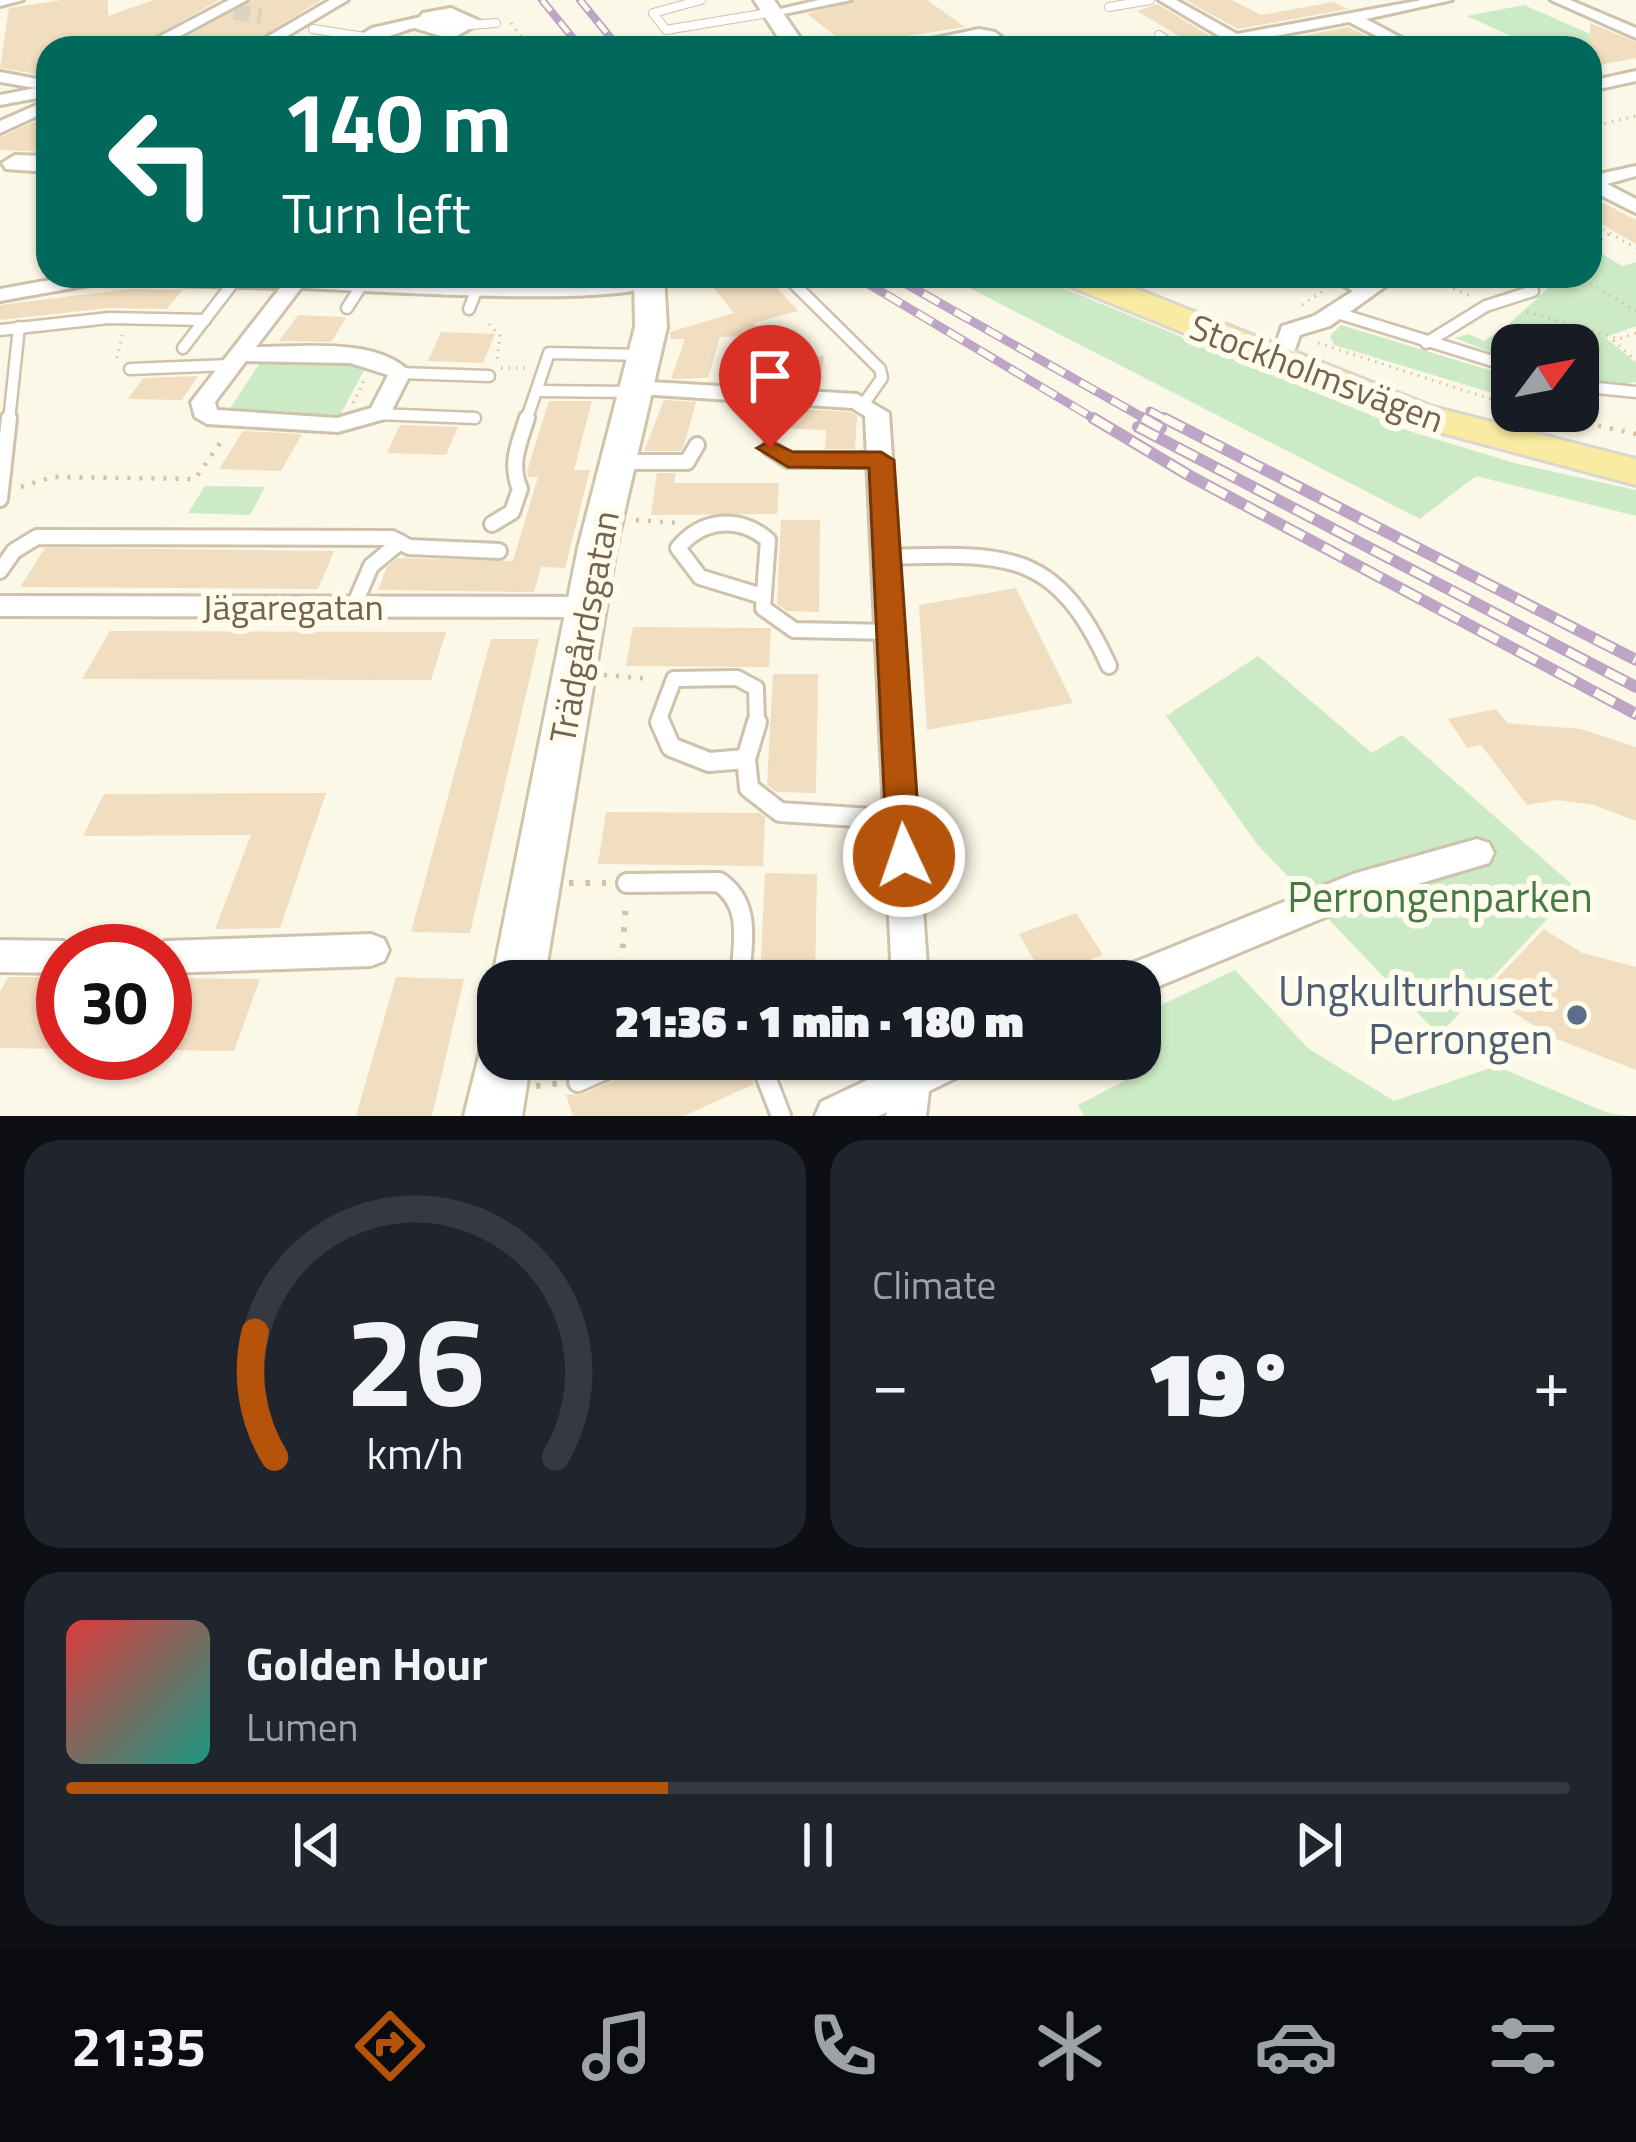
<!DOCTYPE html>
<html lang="en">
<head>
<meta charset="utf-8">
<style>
	:root { --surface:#171b24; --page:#20242c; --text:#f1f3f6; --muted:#9ea1a6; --line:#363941; --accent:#b45309 }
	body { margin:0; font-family:"Titillium Web",sans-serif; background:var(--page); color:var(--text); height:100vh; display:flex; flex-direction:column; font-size:45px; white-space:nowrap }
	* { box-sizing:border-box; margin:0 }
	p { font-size:39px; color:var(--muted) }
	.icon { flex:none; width:66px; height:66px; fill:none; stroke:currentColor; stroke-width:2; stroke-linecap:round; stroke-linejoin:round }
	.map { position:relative; height:1116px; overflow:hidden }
	.details { display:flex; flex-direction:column; gap:24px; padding:24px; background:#0d0f14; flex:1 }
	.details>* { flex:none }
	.guide { position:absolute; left:36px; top:36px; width:1566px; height:252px; border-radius:36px; box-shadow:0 3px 9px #0004; background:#00695c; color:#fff; overflow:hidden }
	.needle { width:78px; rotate:58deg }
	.buttons { position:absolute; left:1491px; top:324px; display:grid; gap:24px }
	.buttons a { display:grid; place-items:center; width:108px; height:108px; border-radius:24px; background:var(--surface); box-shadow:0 3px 9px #0004; font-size:60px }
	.speed { position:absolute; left:36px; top:924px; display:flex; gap:24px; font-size:60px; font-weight:700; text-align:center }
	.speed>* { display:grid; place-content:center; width:156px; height:156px; border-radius:50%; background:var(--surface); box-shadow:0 3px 9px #0004; line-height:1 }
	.speed .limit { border:18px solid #d22; background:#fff; color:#111 }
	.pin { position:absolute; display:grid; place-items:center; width:102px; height:102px; color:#fff; margin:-123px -51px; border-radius:50% 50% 50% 0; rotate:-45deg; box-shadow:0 0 12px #0007 }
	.pin .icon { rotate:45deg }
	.me { position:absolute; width:132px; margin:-66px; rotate:357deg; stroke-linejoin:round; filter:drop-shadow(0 0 9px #0008) }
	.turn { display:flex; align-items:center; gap:42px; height:252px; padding:0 48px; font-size:54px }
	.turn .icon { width:156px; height:156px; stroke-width:2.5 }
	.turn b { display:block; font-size:84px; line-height:102px }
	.big { font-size:90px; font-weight:800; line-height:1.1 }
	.details .tile { flex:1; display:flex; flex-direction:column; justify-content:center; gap:18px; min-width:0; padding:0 42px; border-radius:36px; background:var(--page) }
	.details .dial { align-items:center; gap:0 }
	.dial svg { height:312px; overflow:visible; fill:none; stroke:var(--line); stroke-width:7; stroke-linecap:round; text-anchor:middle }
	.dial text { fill:var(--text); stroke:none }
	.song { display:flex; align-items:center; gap:36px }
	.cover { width:144px; height:144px; border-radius:18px; background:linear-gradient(135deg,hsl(0 70% 55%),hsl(170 70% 35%)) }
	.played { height:12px; border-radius:6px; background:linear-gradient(90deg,var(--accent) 40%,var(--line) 40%) }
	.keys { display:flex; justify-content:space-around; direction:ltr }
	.heat { display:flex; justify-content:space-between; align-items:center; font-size:66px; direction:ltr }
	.details .tiles { flex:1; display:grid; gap:24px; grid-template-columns:1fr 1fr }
	.tile:last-child { grid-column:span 2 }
	.trip { position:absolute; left:477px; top:960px; width:684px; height:120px; border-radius:36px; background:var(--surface); box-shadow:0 3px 9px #0004; font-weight:800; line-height:120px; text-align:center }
	.menu { display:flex; height:192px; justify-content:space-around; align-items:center; background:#090b0e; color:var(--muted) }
	.menu .icon { width:84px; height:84px }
	.menu .active { color:var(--accent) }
	.menu b { font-size:54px; color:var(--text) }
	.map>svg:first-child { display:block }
</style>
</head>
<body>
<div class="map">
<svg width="1636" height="1116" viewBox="0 0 1636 1116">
	<rect width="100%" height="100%" fill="#fcf8e7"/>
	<g fill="#cceac5">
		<path d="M1524 5 1620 47 1537 48 1467 16Z"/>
		<path d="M1591 247 1622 266 1636 262V326L1605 337 1636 363V382L1611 387 1578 381V345H1512V361L1455 338 1468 334 1484 341 1508 325 1561 276H1590Z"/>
		<path d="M946 276H1034L1409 431 1518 464 1636 490V516L1476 476 1420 519Z"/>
		<path d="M1341 325 1512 377V399L1334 345 1330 336Z"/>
		<path d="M263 358 369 361 338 419 225 416Z"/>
		<path d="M205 486 265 487 250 515 188 513Z"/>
		<path d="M1258 656 1372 753 1402 735 1576 888 1439 1035 1257 844 1166 716Z"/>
		<path d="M1235 970 1309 1049 1394 1101 1496 1066 1608 1113 1630 1116H1084L1078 1105 1145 1070 1140 1055V1015Z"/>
	</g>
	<g fill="#f1ddbf">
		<path d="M62 0H108V16L154 0H219L134 48H48V76L0 68 9 8Z"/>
		<path d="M251 0H321L244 48H167Z"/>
		<path d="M855 0H927L965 27 847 45 807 14Z"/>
		<path d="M1185 0H1232L1261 15 1333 2 1348 9 1238 29Z"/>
		<path d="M1157 4 1230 48H1199L1137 11Z"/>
		<path d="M1590 23 1636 42V58L1590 67Z"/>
		<path d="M1348 27 1374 40 1334 48H1262L1260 44Z"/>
		<path d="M48 116V152L0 150V137Z"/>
		<path d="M1604 203 1636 220V244L1601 224 1590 227V206Z"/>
		<path d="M704 276H766L798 311 753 323 764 335 720 337 708 378 671 379 685 339H671L670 332 734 313Z"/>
		<path d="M129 289 182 290 167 309 108 308 0 320V305Z"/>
		<path d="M298 315 343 317 346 318 331 342 279 341Z"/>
		<path d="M441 332 495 334 483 363 428 361Z"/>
		<path d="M791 355 824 356 819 387 786 385Z"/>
		<path d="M198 376 182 400 128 399 143 378Z"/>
		<path d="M664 400 696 402 684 445 681 451H644Z"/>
		<path d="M549 401H592L574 470H590L565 568 541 567 534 592 378 590 387 567 398 558 513 561 538 477H528L527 471Z"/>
		<path d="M782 408 851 412 857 416 855 449H825L826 430 776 428Z"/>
		<path d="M400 425 458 427 446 455 387 453Z"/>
		<path d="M243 431 302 434 281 471 219 469Z"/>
		<path d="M657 473H676L674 483H779L777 514 651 515Z"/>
		<path d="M781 520H820L819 612 787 611 777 604Z"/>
		<path d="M45 548H67L334 551 318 589 20 587Z"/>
		<path d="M1016 588 1073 703 927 730 919 605Z"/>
		<path d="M633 627 771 628 769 667 626 666Z"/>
		<path d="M110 631 446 632 431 680 82 679Z"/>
		<path d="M491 639H539L470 933 411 932Z"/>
		<path d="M773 674H818L816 793 777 792 767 785Z"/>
		<path d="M1496 709 1507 723 1581 729 1636 747V821L1594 805 1558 800 1527 805 1481 745 1467 748 1448 719Z"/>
		<path d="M326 793 280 928 215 929 251 835 83 836 104 794Z"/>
		<path d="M606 812 760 813 765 817 763 866 598 864Z"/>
		<path d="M765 873 817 874 815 981H760Z"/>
		<path d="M1076 913 1103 955 1044 977 1019 934Z"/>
		<path d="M1544 929 1582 953 1636 967V1070L1552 1037 1483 993Z"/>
		<path d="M8 977H63V1049L0 1048V992Z"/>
		<path d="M396 977 464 979 432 1116H356Z"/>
		<path d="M165 978 260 979 234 1051 165 1050Z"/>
		<path d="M651 1059H746L754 1084 684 1116H573L566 1095 583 1094 635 1071Z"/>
	</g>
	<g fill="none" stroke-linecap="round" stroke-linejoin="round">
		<path stroke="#dad3c0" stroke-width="16" stroke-dasharray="16 8" stroke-linecap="butt" d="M234 12 261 16"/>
		<defs>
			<g id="lane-far3">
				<path d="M701 0 653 13 666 30 774 12"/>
				<path d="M1109 7 1150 0"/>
				<path d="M470 25 496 23"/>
				<path d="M313 29 365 37"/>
				<path d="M1159 35 1178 48"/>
			</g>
			<g id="lane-far2">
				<path d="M786 276 880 369 882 378 865 402"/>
				<path d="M347 308 363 283"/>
				<path d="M469 309 482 276"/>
				<path d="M1334 312 1512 367"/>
				<path d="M0 330 109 318 205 320"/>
				<path d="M1426 343 1486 306 1533 291"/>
				<path d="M183 348 236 279"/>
				<path d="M130 369 230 365"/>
				<path d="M400 373 489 376"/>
				<path d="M1578 386 1636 392"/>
				<path d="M538 391 632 392"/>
				<path d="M377 414 475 418"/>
				<path d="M9 421 19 327"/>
				<path d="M526 421 549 353 643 355"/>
			</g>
			<g id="lane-far1">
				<path d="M770 448 788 460H881"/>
				<path d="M622 462H687L697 445"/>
				<path d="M0 499 9 418"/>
				<path d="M492 524 512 512 520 489C509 463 519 444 527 418"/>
				<path d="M887 557C1005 554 1055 547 1109 666"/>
				<path d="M0 571 14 551 37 537 392 538 409 547 499 551"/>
				<path d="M762 596 700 577 678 548C702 519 739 515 768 540L763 608 794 630 892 632"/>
				<path d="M353 608 371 566 400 542"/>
				<path d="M662 725 659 719 674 679 737 678 756 688 757 725"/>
			</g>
			<g id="lane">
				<path d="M660 722 671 747 709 762 746 759"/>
				<path d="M746 759 749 788 780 812 902 820"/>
				<path d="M746 759 757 722"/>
				<path d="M627 883 719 882C753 905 742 945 740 981"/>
				<path d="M759 1059 781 1116"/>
				<path d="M578 1082 630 1059"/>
			</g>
			<g id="street">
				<path d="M0 0H23L0 6Z"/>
				<path d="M229 0H247L158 48H138Z"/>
				<path d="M330 0H348L267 48H248Z"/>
				<path d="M819 0H851L774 16 767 12Z"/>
				<path d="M1159 0H1176L1237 34 1422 0H1452L1366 19 1420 48H1400L1349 22 1249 41 1258 48H1239Z"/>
				<path d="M1551 0H1570L1636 28V38Z"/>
				<path d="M425 16 432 20 430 23C402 30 364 48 339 48L372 28Z"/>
				<path d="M979 29 995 32 1015 48C1000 48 991 39 978 39 948 39 919 48 888 48Z"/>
				<path d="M1636 71V81L1590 91V81Z"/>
				<path d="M0 72 48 81V96L0 105V95L36 88 0 82Z"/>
				<path d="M48 100V111L0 133V121Z"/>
				<path d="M1636 166V176L1607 184 1636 199V213L1590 190V176Z"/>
				<path d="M72 276 593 283 649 276 661 282C626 309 361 290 301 288L256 347C302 347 378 337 411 373L388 418 338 432 207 424 195 417 191 402 280 288 101 283 0 301V289ZM246 361 350 363 388 375 371 408 337 418 217 410 215 402Z"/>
				<path d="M1326 276H1354L1367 282 1376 276H1400L1330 326 1300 335 1294 352H1278L1275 347 1282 326 1314 316 1353 291Z"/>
				<path d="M633 381 857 394 889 413 928 981H892L865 416 852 408 625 393 621 388Z"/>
				<path d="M0 596 587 597 601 607 587 617 0 616Z"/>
				<path d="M1477 839 1489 843 1494 853 1489 863 1371 898 1140 994V981H1113L1118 969 1353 874Z"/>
				<path d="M371 934 384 939 389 950 384 961 371 966 165 973V951H150L165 941Z"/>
				<path d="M0 940 63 941 78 951H63V973L0 972Z"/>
				<path d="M894 1059H973L968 1072 929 1091 926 1116H886L887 1112 878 1116H815L821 1102 893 1068Z"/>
			</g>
			<g id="secondary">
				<path d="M754 0H774L807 48H785Z"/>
				<path d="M451 8 482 22 451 39 411 27 423 13Z"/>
				<path d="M15 155 48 156V172L6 169 2 163Z"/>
				<path d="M634 276H664L667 327 616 548 544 981H498V995L492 981 578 548 635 327Z"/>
				<path d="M498 1034V1059H531L522 1116H464L483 1040Z"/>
			</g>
			<path id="primary" d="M1057 276H1104L1433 407 1636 459V485L1405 423 1062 283Z"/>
		</defs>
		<use href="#lane-far3" stroke="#cec2ad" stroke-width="10"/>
		<use href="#lane-far2" stroke="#cec2ad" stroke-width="15"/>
		<use href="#lane-far1" stroke="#cec2ad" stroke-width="20"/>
		<use href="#lane" stroke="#cec2ad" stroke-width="24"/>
		<use href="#street" stroke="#cec2ad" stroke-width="6"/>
		<use href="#secondary" stroke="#d0c4aa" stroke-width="6"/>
		<use href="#primary" stroke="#dbd6d0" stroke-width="6"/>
		<g stroke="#d6c1a2" stroke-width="3" stroke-dasharray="1.5 6" stroke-linecap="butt">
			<path d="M511 23 529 48"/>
			<path d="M1590 127 1636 116"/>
			<path d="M1590 222 1636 248"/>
			<path d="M1590 249 1609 234"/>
			<path d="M1426 276 1470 296"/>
			<path d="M1577 276 1636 311"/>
			<path d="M1302 305 1323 291"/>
			<path d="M1527 312 1619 339"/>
			<path d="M489 324 500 336 497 359"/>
			<path d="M1636 333 1614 341 1636 361"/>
			<path d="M1318 343 1512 406"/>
			<path d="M117 358 122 335"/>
			<path d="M501 368H525"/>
			<path d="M353 403 364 381"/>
			<path d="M1531 411 1576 421"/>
		</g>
		<g stroke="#d6c1a2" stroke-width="4.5" stroke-dasharray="3 9" stroke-linecap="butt">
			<path d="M1563 418 1636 434"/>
			<path d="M21 487 52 477 195 479 225 436"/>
			<path d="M636 520 678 523"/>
			<path d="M604 675 652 679"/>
		</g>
		<g stroke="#d6c1a2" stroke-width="6" stroke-dasharray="4.5 12" stroke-linecap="butt">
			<path d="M569 883H606"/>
			<path d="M620 981 626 903"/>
			<path d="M536 1086 561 1083"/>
		</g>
		<use href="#lane-far3" stroke="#fff" stroke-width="8"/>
		<use href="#lane-far2" stroke="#fff" stroke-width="10"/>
		<use href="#lane-far1" stroke="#fff" stroke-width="14"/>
		<use href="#lane" stroke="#fff" stroke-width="18"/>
		<use href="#street" fill="#fff" fill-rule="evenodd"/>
		<use href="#secondary" fill="#fff" fill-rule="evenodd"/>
		<use href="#primary" fill="#f9eba1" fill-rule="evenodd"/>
		<defs>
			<g id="rail-far2">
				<path d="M542 0 581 48"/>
				<path d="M580 0 619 48"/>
			</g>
			<g id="rail-far1">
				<path d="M855 276 1098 421"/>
				<path d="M892 276 1149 421"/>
				<path d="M1150 411 1169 421"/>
			</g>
			<g id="rail">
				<path d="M1093 418 1190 476 1636 714"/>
				<path d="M1143 418 1161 428"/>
				<path d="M1164 418 1636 660"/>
				<path d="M1138 427 1636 687"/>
			</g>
		</defs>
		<use href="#rail-far2" stroke="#bea5c6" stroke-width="8"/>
		<use href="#rail-far1" stroke="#bea5c6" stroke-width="9"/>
		<use href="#rail" stroke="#bea5c6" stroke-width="12"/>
		<use href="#rail-far2" stroke="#fffbed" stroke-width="4.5" stroke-dasharray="14" stroke-linecap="butt"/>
		<use href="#rail-far1" stroke="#fffbed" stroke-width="6" stroke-dasharray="18" stroke-linecap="butt"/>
		<use href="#rail" stroke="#fffbed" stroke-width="8" stroke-dasharray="22" stroke-linecap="butt"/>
	</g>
	<path fill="#b45309" stroke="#753606" stroke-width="3" d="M770 441 793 452H881L894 460 921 856 916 866 904 871 892 866 887 856 869 468 788 467 757 448Z"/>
	<circle fill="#5c6f8a" stroke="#fffbed" stroke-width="4.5" cx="1577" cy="1015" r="12"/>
	<g text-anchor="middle" stroke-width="12" stroke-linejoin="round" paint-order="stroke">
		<g font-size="36" fill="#75634c" stroke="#fffbed">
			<text transform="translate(1317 373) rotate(21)" y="13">Stockholmsvägen</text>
			<text x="293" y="620">Jägaregatan</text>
			<text transform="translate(584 627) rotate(-79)" y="13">Trädgårdsgatan</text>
		</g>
		<g font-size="42" fill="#487b43" stroke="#fffbed">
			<text x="1440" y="912">Perrongenparken</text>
		</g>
		<g font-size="42" fill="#4e5e75" stroke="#fffbed" text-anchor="end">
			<text x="1553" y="1006">Ungkulturhuset<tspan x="1553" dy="48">Perrongen</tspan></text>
		</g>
	</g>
</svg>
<div class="buttons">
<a><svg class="needle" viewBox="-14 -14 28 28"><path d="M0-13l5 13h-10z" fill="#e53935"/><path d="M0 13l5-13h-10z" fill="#9ea1a6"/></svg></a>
</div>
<div class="speed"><div class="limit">30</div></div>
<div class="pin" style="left:770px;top:448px;background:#d93025"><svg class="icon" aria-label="arrive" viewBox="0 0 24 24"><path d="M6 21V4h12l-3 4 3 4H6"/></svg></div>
<svg class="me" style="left:904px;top:856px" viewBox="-20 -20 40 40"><circle r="17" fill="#b45309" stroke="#fff" stroke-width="3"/><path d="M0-11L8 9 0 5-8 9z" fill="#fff"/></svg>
<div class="trip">21:36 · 1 min · 180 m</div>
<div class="guide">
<div class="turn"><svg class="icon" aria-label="left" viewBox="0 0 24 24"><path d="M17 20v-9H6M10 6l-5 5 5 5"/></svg><div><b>140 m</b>Turn left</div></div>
</div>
</div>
<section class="details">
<div class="tiles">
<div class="tile dial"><svg viewBox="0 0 100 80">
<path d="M14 69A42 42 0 1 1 86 69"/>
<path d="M14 69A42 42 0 0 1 9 37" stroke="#b45309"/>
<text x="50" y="56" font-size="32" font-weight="700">26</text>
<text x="50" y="72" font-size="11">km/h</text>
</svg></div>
<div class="tile"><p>Climate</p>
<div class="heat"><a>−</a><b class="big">19°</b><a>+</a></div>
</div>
<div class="tile">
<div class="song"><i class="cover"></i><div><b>Golden Hour</b><p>Lumen</p></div></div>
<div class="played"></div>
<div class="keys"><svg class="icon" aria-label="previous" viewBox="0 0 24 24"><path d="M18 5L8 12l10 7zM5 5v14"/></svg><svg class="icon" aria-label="pause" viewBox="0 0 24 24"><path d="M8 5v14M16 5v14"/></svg><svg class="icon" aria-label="next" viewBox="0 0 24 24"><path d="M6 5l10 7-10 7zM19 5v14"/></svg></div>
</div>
</div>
</section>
<nav class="menu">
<b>21:35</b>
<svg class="icon active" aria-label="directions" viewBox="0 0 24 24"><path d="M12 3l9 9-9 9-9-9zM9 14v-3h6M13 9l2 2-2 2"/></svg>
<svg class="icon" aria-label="music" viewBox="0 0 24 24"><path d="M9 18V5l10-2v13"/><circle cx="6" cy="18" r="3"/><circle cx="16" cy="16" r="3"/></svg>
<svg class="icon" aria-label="phone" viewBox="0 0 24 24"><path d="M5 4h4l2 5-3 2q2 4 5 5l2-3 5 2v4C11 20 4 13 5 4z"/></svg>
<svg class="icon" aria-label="climate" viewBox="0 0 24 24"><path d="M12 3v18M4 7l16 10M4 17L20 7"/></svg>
<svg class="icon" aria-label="car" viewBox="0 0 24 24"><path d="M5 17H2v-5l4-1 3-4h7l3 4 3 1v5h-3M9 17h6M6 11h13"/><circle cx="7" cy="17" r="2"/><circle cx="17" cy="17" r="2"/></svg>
<svg class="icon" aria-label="filters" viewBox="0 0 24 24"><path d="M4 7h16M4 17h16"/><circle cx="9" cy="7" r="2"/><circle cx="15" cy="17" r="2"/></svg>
</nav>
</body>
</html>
